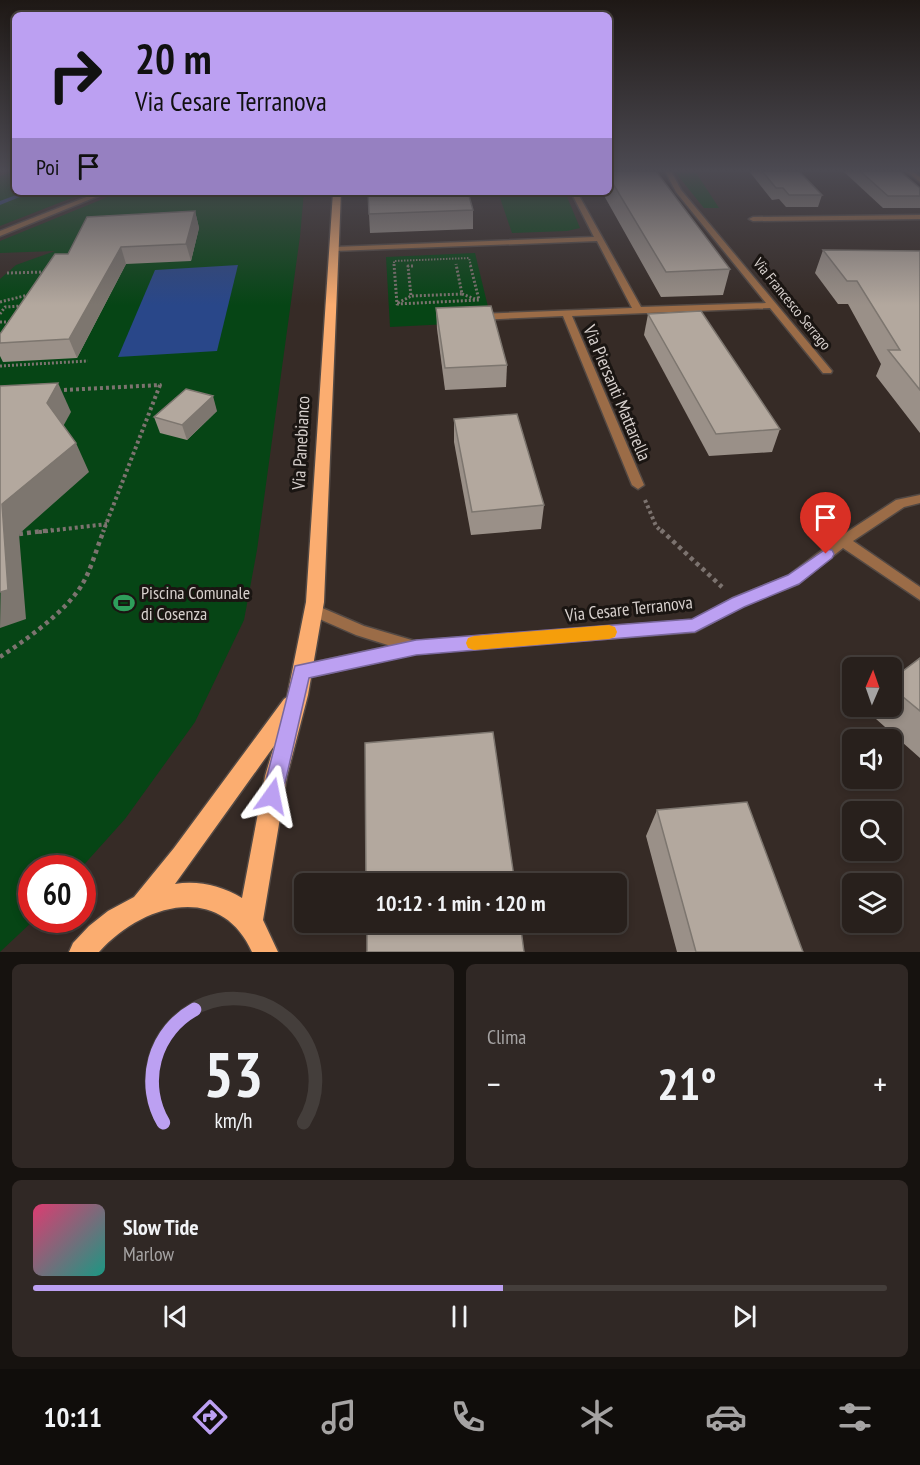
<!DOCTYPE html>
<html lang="it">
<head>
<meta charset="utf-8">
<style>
	:root { --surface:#28201c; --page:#302825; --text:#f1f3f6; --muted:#a5a3a3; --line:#443e3b; --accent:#bca0f2 }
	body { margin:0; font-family:"PT Sans Narrow",sans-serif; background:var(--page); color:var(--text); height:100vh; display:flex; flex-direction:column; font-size:22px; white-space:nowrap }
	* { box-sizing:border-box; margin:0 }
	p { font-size:20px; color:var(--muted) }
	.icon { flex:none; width:33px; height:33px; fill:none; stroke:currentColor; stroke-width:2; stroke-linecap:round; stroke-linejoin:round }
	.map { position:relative; height:952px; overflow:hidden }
	.side { display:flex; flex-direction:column; gap:12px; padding:12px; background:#16120f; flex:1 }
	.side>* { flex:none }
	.hud { position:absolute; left:12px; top:12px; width:600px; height:183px; border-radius:9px; box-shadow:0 3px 9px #0003,0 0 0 2px var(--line); background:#bca0f2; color:#111; overflow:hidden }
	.needle { width:39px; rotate:2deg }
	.controls { position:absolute; left:842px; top:657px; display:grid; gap:12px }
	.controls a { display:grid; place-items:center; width:60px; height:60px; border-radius:9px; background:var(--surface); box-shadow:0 3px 9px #0003,0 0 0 2px var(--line); font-size:30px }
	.speed { position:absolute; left:18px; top:855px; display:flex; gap:12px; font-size:30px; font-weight:700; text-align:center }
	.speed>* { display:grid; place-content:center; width:78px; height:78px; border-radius:50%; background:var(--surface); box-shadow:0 3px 9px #0003,0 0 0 2px var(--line); line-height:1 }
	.speed .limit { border:9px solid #d22; background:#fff; color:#111 }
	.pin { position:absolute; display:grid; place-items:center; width:51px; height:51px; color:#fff; margin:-62px -26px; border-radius:50% 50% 50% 0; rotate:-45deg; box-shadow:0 0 6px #0007 }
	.pin .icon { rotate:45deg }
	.me { position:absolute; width:66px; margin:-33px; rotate:12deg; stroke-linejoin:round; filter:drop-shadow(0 0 4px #0008) }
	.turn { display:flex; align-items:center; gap:21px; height:126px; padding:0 24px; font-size:27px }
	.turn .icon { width:78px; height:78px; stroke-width:2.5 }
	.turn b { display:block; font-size:42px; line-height:51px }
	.then { display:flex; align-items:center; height:57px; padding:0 24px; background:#0003; gap:12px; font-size:22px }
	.big { font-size:45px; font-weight:700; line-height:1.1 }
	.side .tile { flex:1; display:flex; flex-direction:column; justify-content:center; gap:9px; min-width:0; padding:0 21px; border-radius:9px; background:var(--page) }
	.side .dial { align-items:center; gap:0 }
	.dial svg { height:156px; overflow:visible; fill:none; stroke:var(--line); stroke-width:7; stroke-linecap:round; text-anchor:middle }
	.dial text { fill:var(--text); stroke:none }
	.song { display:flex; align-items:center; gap:18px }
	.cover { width:72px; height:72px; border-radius:9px; background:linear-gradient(135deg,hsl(340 70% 55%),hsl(170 70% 35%)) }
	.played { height:6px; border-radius:3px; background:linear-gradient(90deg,var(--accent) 55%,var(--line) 55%) }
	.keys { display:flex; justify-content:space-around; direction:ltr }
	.heat { display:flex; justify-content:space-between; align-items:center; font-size:33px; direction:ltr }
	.side .tiles { flex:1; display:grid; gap:12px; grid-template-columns:1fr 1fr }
	.tile:last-child { grid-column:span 2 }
	.trip { position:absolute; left:294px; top:873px; width:333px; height:60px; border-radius:9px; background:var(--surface); box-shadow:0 3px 9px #0003,0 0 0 2px var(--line); font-weight:700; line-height:60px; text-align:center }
	.dock { display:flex; height:96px; justify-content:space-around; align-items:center; background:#100d0b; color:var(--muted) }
	.dock .icon { width:42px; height:42px }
	.dock .on { color:var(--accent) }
	.dock b { font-size:27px; color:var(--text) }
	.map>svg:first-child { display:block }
</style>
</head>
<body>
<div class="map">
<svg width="920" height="952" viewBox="0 0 920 952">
	<rect width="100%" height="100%" fill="#362b26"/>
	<g fill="#064515">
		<path d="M15 171V192H87L0 226V176Z"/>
		<path d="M674 171H695L719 208H704Z"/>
		<path d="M120 192H304L300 236 257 550 244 620 195 722 125 819 81 868H32V920H34L0 952V279L16 265 55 251 0 253V241Z"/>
		<path d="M498 192H565L580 228 567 231 512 233Z"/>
		<path d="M475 253 489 311 449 324 390 327 386 257Z"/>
	</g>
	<path fill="#294789" d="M238 265 217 351 118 357 155 270Z"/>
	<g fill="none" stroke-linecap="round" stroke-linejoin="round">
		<path fill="#294789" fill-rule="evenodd" d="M24 192H32L0 205V201Z"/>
		<defs>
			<g id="minor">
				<path d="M665 171H671L681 190 832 371 831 373H823L770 308 572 316 644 485 638 489 632 485 563 316 479 320 474 317 479 314 632 308 597 241 334 251 330 249 334 247 594 237 571 192H577L641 307 766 303 676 192Z"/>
				<path d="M906 171H913L920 177V182Z"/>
				<path d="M99 192H108L0 236V231Z"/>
				<path d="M920 215V219L753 221 749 219 753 217Z"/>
				<path d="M920 495V503L904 507 853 541 920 587V600L843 548 798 584 743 606 695 632 416 653 302 679 297 677 294 672 297 667 302 665 391 646 356 635 308 614 306 610 308 606 313 604 364 626 415 641 693 620 733 598 788 576 838 538 896 500Z"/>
			</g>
			<path id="primary" d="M333 192H341L324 602 308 695 287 776 263 920 278 952H252C220 881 142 904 99 952H69L73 943 89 926 108 911 134 897 174 848 284 699 287 697 306 602ZM274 746 265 776 242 898C222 886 198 880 175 884Z"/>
		</defs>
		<use href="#minor" stroke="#534944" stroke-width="3"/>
		<use href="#primary" stroke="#534944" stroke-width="3"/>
		<path stroke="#7c736f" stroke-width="2" stroke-dasharray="1.5 1.5" stroke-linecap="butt" d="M394 266V261L469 258 471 266"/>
		<g stroke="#7c736f" stroke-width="3" stroke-dasharray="2 2" stroke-linecap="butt">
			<path d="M394 264 397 304 479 300 470 264"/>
			<path d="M413 266H408L411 296 462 294 456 264"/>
			<path d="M7 273 45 272"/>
			<path d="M462 294 475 299"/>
			<path d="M0 302 28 295"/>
			<path d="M398 303 411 296"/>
			<path d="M0 314 5 307 21 306"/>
			<path d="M0 322H11"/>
			<path d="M0 366 88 361"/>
		</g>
		<g stroke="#7c736f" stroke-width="4" stroke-dasharray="3 3" stroke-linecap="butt">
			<path d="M64 390 160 385 103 532"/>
			<path d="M645 500 656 526 662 532"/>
			<path d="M39 532 107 524"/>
		</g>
		<g stroke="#7c736f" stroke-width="4.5" stroke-dasharray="4 4" stroke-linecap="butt">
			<path d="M661 530 722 587"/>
			<path d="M19 534 52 530"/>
			<path d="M0 657C27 639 67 611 83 583 92 567 97 547 104 530"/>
		</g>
		<use href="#minor" fill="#9b6c47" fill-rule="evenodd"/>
		<use href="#primary" fill="#fbad70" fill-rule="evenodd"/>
	</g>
	<g fill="#9a9088">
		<path d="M609 171 730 269 723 295 661 297 602 192H609Z"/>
		<path d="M749 171H799L822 195 818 207H786L779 199 772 200Z"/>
		<path d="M843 171H900L920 188V208H883Z"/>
		<path d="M473 210V229L370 233 369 214Z"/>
		<path d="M195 211 199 228 191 261 126 264 77 358 3 362 0 356V334L68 254Z"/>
		<path d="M823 250 920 251V433L876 376 881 364 848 304H838L815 273Z"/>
		<path d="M436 308 507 365 506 387 445 390 437 329Z"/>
		<path d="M648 314 780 429 772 452 709 456 644 335Z"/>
		<path d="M217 411 187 440 160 433 154 417Z"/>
		<path d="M454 419 544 505 541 529 471 535 454 442Z"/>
		<path d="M920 658V758L867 711 870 706H891V680Z"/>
		<path d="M657 810 803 952H677L646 836Z"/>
	</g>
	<g fill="#7d766f">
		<path d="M195 211 199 228 191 261 186 244Z"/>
		<path d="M121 247 126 264 77 358 69 339Z"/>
		<path d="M58 383 71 412 60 432 47 403Z"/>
		<path d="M213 396 217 411 187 440 182 425Z"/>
		<path d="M76 443 89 472 19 534 26 619 0 628 2 504Z"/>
	</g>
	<g fill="#b3a89e" stroke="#7d766f" stroke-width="1.5">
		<path d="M609 171H656L730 269 666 272 609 177Z"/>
		<path d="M762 171H799L822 195H789L783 188H776Z"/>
		<path d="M860 171H900L920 188V196H888Z"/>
		<path d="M368 192H468L473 210 369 214Z"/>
		<path d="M195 211 186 244 121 247 69 339 0 343V334L55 254H68L87 217Z"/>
		<path d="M823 250 920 251V390L888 350H900L857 281H847Z"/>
		<path d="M491 306 507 365 445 368 436 308Z"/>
		<path d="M701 311 780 429 716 434 648 314Z"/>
		<path d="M58 383 47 403 76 443 2 504 8 590 0 592V386Z"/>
		<path d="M186 389 213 396 182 425 154 417Z"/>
		<path d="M517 414 544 505 472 512 454 419Z"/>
		<path d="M920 658V711L891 687V680Z"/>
		<path d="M493 732 515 884H366L365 743Z"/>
		<path d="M747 802 803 952H696L657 810Z"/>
		<path d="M367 922H520L524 952H367Z"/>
	</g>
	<linearGradient id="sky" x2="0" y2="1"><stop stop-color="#1e1815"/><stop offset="0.56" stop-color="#4c4a52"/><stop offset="1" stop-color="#4c4a52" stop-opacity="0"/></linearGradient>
	<rect width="920" height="305" fill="url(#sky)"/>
	<path fill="#bca0f2" stroke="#7a689d" stroke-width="1.5" d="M826 549 832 550 834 554 832 558 799 584 744 607 695 632 416 655 309 678 282 796 279 804 272 807 265 804 262 796 295 666 416 640 692 619 732 598 788 575Z"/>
	<path fill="#f59e0b" d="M609 625 615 627 617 632 615 637 609 639 474 650 468 648 466 643 468 638 474 636Z"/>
	<defs>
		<symbol id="stadium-bare" viewBox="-9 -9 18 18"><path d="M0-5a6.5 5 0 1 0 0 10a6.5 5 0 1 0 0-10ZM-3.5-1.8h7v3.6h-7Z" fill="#2e9e5b" stroke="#1a1512" stroke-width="2.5" paint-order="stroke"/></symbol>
	</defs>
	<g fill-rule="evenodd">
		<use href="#stadium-bare" x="109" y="588" width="30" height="30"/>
	</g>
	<g text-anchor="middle" stroke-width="6" stroke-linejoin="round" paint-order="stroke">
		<g font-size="15" fill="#d7d0cd" stroke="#1a1512">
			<text transform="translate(792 304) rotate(51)" y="5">Via Francesco Serrago</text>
		</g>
		<g font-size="18" fill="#d7d0cd" stroke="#1a1512">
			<text transform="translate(617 393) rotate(67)" y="6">Via Piersanti Mattarella</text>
			<text transform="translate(301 443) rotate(-87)" y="6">Via Panebianco</text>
			<text transform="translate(629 609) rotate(-6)" y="6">Via Cesare Terranova</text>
		</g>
		<g font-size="18" fill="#d7d0cd" stroke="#1a1512" text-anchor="start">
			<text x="141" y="599">Piscina Comunale<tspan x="141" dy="21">di Cosenza</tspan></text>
		</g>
	</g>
</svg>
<div class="controls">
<a><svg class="needle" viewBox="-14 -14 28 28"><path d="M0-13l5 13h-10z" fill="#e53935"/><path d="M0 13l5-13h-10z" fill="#a5a3a3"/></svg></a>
<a><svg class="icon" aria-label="sound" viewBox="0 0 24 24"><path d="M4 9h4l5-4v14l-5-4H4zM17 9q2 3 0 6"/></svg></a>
<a><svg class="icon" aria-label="search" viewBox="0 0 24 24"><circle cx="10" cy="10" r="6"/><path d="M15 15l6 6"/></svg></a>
<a><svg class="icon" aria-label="layers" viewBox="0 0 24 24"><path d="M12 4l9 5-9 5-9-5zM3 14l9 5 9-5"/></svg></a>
</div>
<div class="speed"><div class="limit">60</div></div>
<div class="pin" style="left:826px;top:554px;background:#d93025"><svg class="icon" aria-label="arrive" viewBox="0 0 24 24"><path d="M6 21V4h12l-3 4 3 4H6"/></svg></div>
<svg class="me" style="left:272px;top:796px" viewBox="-20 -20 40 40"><path d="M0-17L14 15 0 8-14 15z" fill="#bca0f2" stroke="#fff" stroke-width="4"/></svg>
<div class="trip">10:12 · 1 min · 120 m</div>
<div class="hud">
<div class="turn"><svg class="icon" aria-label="right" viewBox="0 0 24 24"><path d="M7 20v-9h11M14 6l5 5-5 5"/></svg><div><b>20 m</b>Via Cesare Terranova</div></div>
<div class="then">Poi<svg class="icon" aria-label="arrive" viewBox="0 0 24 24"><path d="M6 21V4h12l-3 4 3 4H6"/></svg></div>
</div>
</div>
<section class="side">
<div class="tiles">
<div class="tile dial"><svg viewBox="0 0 100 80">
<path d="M14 69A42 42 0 1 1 86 69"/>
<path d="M14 69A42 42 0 0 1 30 11" stroke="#bca0f2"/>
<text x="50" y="56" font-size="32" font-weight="700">53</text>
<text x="50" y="72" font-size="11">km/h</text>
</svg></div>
<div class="tile"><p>Clima</p>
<div class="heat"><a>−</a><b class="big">21°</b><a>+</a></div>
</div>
<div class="tile">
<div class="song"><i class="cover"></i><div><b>Slow Tide</b><p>Marlow</p></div></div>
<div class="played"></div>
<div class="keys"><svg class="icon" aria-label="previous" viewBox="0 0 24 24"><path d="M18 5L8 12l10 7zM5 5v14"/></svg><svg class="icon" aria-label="pause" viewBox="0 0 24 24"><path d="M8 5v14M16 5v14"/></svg><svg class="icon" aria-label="next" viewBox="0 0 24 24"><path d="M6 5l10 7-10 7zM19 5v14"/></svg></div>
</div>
</div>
</section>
<nav class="dock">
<b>10:11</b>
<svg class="icon on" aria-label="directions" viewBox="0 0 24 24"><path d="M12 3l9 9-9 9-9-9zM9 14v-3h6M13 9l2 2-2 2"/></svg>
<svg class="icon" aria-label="music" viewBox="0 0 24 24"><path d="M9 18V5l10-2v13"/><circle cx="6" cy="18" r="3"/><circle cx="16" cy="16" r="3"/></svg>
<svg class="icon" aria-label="phone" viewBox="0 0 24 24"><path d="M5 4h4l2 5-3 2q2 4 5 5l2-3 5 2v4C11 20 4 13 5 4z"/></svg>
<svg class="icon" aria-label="climate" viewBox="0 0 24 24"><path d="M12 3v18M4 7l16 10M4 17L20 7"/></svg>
<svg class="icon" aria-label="car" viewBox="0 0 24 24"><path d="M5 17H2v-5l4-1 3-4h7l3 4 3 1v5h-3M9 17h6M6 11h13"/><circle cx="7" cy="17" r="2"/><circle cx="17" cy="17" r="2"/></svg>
<svg class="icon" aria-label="filters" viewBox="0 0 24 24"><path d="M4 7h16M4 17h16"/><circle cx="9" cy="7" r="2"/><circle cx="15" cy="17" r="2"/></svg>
</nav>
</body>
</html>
